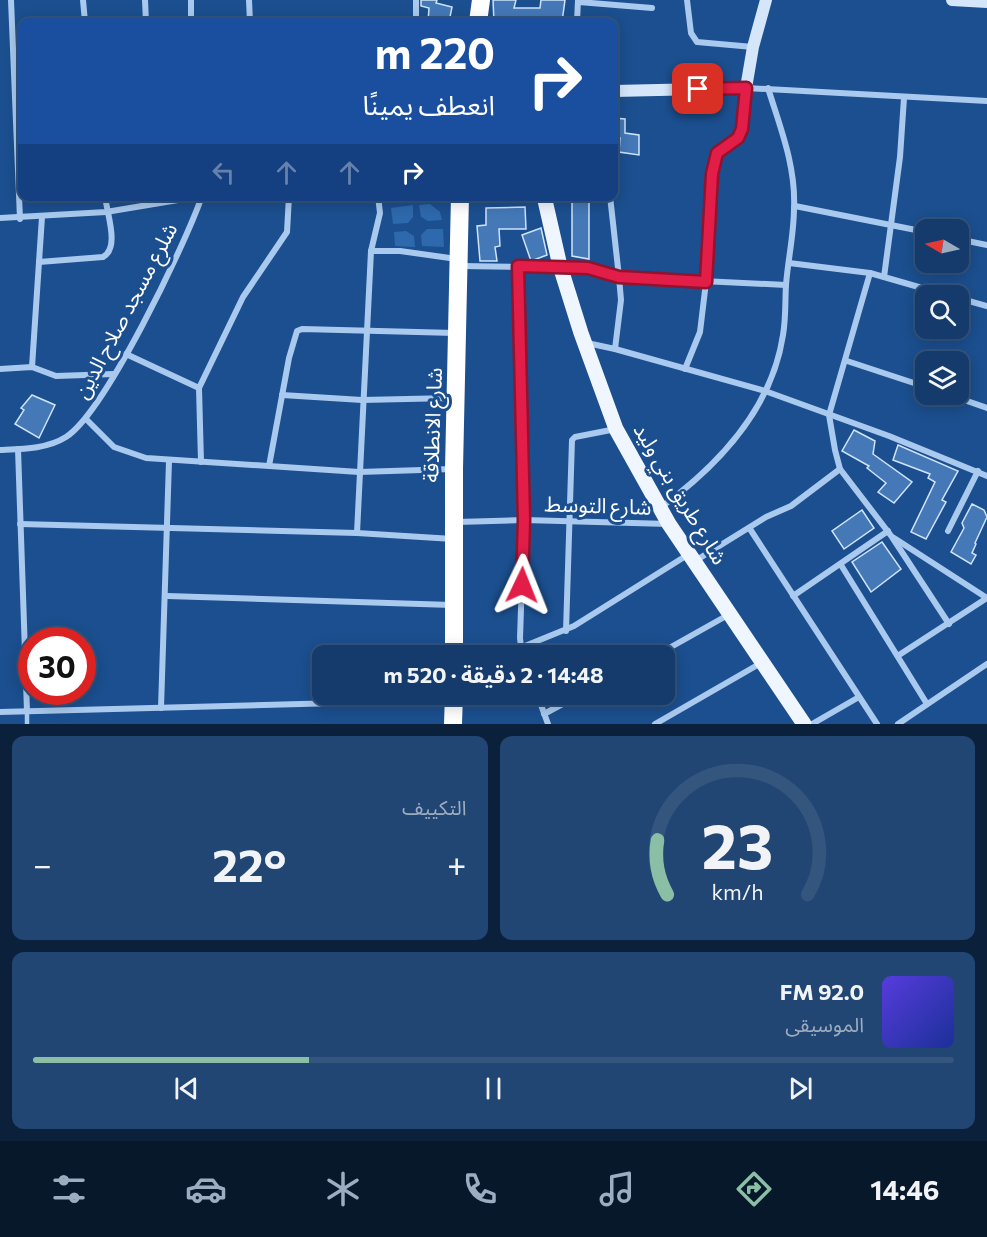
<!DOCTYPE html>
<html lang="ar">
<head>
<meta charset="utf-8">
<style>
	:root { --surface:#143b6b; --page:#214673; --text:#f1f3f6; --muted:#9dadc1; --line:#33557e; --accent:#8abfa5 }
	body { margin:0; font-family:Commissioner,"Noto Sans Arabic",sans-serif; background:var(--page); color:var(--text); direction:rtl; height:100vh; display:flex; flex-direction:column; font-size:22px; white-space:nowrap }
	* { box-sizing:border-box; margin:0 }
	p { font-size:20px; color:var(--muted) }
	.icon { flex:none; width:33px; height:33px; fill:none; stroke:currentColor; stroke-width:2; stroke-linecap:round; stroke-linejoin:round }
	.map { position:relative; height:724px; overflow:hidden; direction:ltr }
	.panel { display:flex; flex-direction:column; gap:12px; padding:12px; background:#0b203b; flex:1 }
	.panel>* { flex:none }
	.top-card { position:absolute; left:18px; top:18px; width:600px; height:183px; border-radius:12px; box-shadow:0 3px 15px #0003,0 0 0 2px var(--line); direction:rtl; background:#1a4fa0; color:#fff; overflow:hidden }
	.needle { width:39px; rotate:279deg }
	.fabs { position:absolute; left:915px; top:219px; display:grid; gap:12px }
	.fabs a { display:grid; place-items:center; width:54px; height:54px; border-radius:12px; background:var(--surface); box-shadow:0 3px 15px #0003,0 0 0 2px var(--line); font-size:30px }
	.speed { position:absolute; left:18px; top:627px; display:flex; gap:12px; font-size:30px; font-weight:700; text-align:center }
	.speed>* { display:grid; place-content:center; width:78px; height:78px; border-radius:50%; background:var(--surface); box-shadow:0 3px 15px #0003,0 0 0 2px var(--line); line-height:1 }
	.speed .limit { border:9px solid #d22; background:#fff; color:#111 }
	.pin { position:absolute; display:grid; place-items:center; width:51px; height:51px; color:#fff; margin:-26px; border-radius:12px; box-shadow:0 3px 9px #0006 }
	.me { position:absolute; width:66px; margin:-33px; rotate:2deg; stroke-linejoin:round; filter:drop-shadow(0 0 4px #0008) }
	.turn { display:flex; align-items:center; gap:21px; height:126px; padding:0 24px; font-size:27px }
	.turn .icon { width:78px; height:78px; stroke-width:2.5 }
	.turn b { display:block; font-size:42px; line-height:51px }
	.lanes { display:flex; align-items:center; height:57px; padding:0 24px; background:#0003; justify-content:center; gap:30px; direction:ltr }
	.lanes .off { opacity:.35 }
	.big { font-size:45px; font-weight:700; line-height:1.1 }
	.panel .tile { flex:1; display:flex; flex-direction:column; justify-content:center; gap:9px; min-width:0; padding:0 21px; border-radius:12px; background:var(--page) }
	.panel .dial { align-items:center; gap:0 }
	.dial svg { height:156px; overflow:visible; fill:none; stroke:var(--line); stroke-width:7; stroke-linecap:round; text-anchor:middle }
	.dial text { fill:var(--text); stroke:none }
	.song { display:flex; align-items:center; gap:18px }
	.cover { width:72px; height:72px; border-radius:9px; background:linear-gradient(135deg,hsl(250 70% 55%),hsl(230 70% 35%)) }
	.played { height:6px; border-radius:3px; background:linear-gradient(90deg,var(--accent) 30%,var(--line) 30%) }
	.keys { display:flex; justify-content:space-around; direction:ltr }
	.heat { display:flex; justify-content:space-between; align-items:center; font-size:33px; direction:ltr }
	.panel .tiles { flex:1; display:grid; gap:12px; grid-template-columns:1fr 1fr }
	.tile:last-child { grid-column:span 2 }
	.trip { position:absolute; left:312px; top:645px; width:363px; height:60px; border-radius:12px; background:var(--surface); box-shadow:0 3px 15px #0003,0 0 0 2px var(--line); font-weight:700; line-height:60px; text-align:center; direction:rtl }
	.menu { display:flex; height:96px; justify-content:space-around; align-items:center; background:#08182b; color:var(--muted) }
	.menu .icon { width:42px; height:42px }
	.menu .selected { color:var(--accent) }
	.menu b { font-size:27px; color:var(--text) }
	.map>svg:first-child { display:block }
</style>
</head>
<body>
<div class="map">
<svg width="987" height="724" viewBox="0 0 987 724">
	<rect width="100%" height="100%" fill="#1b4f8f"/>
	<g fill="#2e69ad">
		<path d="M430 204 440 212 442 220 428 221 421 217 419 205Z"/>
		<path d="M413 205V217L408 223 393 224 391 208Z"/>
		<path d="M427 229H443L444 247 422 246 421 235Z"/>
		<path d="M406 231 414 236 415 247 395 246 394 232Z"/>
	</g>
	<g fill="#4478b7" stroke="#cfe3fa" stroke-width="1.5">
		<path d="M421 0H437L436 3 452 7 449 22H428L429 8 421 6Z"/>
		<path d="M493 0H516L514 8H540L541 0H565L562 22H494Z"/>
		<path d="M614 118 625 119V133L639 135V155L619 152 620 138H614Z"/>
		<path d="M572 196H589V259L572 256Z"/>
		<path d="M525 207 526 229H499L500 246 495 247 497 261H480L477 226 486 225V208Z"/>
		<path d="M541 228 547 255 531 261 522 235Z"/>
		<path d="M32 395 55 405 39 438 15 424 24 410 21 408Z"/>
		<path d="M854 430 875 441 873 454 912 482 894 503 878 492 886 483 867 468 869 466 842 451Z"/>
		<path d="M898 445 958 471 942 500 946 502 926 539 911 532 935 482 928 478 930 474 893 460Z"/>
		<path d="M972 504 984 510 987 517 975 543 976 544 972 553 976 555 971 564 951 552 964 528 962 523Z"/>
		<path d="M862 510 874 528 844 549 832 531Z"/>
		<path d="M882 542 901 569 871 592 852 562Z"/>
	</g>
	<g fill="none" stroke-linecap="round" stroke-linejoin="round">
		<path stroke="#a9c9ee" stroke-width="4.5" d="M27 711V724"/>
		<g stroke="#a9c9ee" stroke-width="6">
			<path d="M11 0 20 219"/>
			<path d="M83 0 85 22"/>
			<path d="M145 0 146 22"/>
			<path d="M191 0V22"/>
			<path d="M249 0 250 22"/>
			<path d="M687 0 691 33 697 42 753 47"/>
			<path d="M579 2 652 8"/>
			<path d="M416 22V0"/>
			<path d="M577 22 578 0"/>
			<path d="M610 196 619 277 786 285"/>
			<path d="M795 206 926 232"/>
			<path d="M0 218 106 212 202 196"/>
			<path d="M958 239 987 245"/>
			<path d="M371 251 380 213 378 196"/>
			<path d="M39 262 103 257C120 248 107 214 105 196"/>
			<path d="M789 263 870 273 950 296"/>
			<path d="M461 266 588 268 619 277 621 300 615 349 587 343"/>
			<path d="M518 266 524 520 520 638 522 656"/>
			<path d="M870 273 829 415 835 450 840 469 892 537 949 624"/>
			<path d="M884 277 900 157 904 98"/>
			<path d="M958 298 987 306"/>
			<path d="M615 349 765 391 889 436 987 476"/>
			<path d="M126 354 199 388"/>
			<path d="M847 361 926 387"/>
			<path d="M32 367 42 217"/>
			<path d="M0 369 32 367 56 376 114 374"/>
			<path d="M685 369 700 332 706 282 712 174 717 153 738 138 742 129 746 88 987 101"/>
			<path d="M947 394 987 408"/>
			<path d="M282 395 362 400 452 398"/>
			<path d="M86 419 114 447 146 458 359 472 453 469"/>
			<path d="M18 449 27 711"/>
			<path d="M0 450C22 449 47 449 66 437 105 412 185 245 202 196"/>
			<path d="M201 462 199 388 243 297 287 232 289 196"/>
			<path d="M269 466 289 358 297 331 302 329 455 333"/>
			<path d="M660 508C719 465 772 409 783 335 786 318 785 301 786 285 788 259 794 234 794 208 796 166 780 127 768 88"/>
			<path d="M457 522 524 520 669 524"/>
			<path d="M20 524 357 533 453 539"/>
			<path d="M750 529 877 724"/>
			<path d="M948 531 978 471"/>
			<path d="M357 533 371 251H400L457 259"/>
			<path d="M894 538 987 598"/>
			<path d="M695 561 766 517 791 506 840 469"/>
			<path d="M841 565 927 704"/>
			<path d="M167 596 452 605"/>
			<path d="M793 596 888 531"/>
			<path d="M566 631 572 440 575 437 616 429"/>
			<path d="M520 648 574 626 689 554"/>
			<path d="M899 655 987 598"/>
			<path d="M655 656 728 615"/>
			<path d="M537 694 548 724"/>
			<path d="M161 708 169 461"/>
			<path d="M0 712 452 700"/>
			<path d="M544 714 581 694"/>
			<path d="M655 724 761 663"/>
			<path d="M812 724 859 697"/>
			<path d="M898 724 987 664"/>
		</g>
		<g stroke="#d6e6fa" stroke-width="12">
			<path d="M952 0 987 2"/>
			<path d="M614 91 746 88 753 47 766 0"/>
		</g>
		<path stroke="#f0f6ff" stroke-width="15" d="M544 196 560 266 581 333 616 429 669 524 804 724"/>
		<g stroke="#fff" stroke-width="18">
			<path d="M478 22 481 0"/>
			<path d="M454 656V469L460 196"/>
			<path d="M453 724 454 694"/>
		</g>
	</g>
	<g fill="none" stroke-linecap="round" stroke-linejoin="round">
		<defs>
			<path id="route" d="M522 585 524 520 518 266 588 268 619 277 706 282 712 174 717 153 738 138 742 129 746 88 698 89"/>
		</defs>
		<use href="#route" stroke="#92132f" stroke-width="15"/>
		<use href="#route" stroke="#e11d48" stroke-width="10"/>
	</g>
	<g text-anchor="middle" stroke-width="6" stroke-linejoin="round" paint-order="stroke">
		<g font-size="21" fill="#fff" stroke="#1b4f8f">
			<text transform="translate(126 311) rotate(-62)" y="7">شلرع مسجد صلاح الدين</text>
			<text transform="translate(433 425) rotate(-88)" y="7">شارع الانطلاقة</text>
			<text transform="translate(680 494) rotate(59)" y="7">شارع طريق بني وليد</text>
			<text transform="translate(598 506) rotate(2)" y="7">شارع التوسط</text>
		</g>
	</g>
</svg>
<div class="fabs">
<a><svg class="needle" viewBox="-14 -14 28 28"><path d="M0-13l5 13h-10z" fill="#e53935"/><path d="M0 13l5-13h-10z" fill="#9dadc1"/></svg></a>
<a><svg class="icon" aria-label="search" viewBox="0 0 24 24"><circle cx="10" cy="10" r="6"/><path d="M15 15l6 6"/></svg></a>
<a><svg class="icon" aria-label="layers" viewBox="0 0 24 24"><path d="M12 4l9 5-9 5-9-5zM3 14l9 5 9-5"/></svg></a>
</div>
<div class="speed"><div class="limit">30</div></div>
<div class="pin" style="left:698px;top:89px;background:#d93025"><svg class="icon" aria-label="arrive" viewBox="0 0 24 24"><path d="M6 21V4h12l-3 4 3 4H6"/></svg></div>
<svg class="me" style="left:522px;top:585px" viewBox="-20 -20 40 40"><path d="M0-17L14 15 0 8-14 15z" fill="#e11d48" stroke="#fff" stroke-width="4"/></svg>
<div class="trip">14:48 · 2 دقيقة · 520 m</div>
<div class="top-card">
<div class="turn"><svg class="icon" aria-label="right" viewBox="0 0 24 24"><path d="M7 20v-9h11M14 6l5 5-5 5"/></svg><div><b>220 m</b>انعطف يمينًا</div></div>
<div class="lanes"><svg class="icon off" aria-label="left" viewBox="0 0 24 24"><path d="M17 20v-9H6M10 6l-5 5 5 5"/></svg><svg class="icon off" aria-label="ahead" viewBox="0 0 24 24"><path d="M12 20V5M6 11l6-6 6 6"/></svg><svg class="icon off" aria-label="ahead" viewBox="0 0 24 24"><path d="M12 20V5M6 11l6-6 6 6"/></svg><svg class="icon" aria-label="right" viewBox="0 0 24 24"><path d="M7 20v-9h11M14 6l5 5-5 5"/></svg></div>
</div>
</div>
<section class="panel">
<div class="tiles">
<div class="tile dial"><svg viewBox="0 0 100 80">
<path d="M14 69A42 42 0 1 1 86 69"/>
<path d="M14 69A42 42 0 0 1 9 41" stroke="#8abfa5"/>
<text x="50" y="56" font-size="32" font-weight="700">23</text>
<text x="50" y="72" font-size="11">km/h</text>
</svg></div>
<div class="tile"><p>التكييف</p>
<div class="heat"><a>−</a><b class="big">22°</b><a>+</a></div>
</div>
<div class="tile">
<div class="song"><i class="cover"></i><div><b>92.0 FM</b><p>الموسيقى</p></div></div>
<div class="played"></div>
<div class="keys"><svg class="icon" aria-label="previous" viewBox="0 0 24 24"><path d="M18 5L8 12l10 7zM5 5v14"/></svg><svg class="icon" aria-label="pause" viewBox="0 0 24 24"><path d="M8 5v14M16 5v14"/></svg><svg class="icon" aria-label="next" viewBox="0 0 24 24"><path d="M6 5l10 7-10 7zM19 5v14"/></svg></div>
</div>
</div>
</section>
<nav class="menu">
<b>14:46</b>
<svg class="icon selected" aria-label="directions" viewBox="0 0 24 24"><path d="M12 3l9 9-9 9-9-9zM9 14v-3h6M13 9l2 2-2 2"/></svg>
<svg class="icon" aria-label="music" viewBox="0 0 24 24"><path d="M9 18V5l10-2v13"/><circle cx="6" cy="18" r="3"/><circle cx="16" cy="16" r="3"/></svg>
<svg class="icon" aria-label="phone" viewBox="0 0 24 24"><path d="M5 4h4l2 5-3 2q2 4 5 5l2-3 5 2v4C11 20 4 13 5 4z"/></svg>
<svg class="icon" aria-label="climate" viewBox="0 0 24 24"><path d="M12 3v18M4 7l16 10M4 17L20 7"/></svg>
<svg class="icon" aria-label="car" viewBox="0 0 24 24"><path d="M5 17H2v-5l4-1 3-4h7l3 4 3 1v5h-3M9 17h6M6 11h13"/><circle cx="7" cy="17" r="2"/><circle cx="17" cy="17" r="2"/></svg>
<svg class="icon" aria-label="filters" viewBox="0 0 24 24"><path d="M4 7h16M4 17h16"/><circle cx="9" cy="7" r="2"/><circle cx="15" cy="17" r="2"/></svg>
</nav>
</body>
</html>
